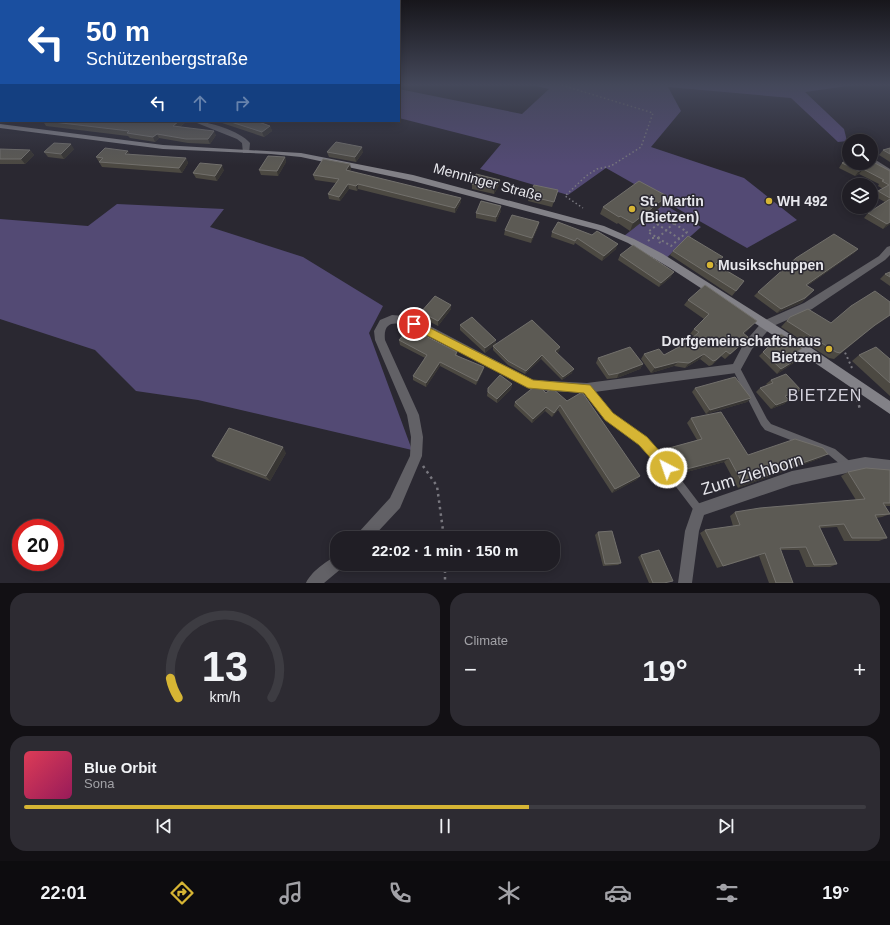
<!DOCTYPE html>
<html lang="en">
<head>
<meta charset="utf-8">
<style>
	:root { --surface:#201e25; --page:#2d2b32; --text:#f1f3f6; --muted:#a2a2a7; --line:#3d3c42; --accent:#d6b534 }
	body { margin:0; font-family:Arial,sans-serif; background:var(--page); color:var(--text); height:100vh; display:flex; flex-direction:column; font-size:15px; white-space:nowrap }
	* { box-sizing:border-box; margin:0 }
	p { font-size:13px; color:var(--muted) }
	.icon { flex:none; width:22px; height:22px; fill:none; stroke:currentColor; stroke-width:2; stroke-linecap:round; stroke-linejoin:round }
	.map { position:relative; height:583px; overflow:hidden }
	.sheet { display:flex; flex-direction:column; gap:10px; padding:10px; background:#121014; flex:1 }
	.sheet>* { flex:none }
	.banner { position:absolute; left:0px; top:0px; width:400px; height:122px; box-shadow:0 2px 10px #0003,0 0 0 1px var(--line); background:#1a4fa0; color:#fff; overflow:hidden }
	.tools { position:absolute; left:842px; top:134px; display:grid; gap:8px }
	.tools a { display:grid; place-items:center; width:36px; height:36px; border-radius:50%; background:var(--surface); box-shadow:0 2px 10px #0003,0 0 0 1px var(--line); font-size:20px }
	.speed { position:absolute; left:12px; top:519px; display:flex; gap:8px; font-size:20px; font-weight:700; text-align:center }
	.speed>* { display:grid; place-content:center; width:52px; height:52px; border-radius:50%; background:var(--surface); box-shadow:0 2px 10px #0003,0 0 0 1px var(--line); line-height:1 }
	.speed .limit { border:6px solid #d22; background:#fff; color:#111 }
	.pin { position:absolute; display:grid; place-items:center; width:34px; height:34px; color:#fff; margin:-17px; border:2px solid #fff; border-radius:50%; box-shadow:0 1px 4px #0007 }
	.me { position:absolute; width:44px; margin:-22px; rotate:319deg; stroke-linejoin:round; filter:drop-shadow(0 0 3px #0008) }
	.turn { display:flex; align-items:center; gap:14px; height:84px; padding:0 20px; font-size:18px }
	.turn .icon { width:52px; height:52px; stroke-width:2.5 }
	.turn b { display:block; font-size:28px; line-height:34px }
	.lanes { display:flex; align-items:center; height:38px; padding:0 20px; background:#0003; justify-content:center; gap:20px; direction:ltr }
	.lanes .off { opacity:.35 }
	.big { font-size:30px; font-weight:700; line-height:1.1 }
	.sheet .widget { flex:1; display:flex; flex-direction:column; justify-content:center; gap:6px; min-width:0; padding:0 14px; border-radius:16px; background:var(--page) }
	.sheet .dial { align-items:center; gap:0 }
	.dial svg { height:104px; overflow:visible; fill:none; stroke:var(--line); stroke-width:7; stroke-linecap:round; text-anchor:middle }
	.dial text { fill:var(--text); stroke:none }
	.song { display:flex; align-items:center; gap:12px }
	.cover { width:48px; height:48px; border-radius:6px; background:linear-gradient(135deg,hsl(350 70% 55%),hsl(330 70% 35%)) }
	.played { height:4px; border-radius:2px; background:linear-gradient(90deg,var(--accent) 60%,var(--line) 60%) }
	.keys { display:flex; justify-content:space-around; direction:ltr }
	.heat { display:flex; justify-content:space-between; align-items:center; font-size:22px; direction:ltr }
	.sheet .tiles { flex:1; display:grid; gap:10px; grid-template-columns:1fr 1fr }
	.widget:last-child { grid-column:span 2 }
	.trip { position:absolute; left:330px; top:531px; width:230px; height:40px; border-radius:16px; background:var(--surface); box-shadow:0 2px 10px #0003,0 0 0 1px var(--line); font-weight:700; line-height:40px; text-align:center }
	.tab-bar { display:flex; height:64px; justify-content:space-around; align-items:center; background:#0d0c0f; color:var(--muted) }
	.tab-bar .icon { width:28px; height:28px }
	.tab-bar .current { color:var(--accent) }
	.tab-bar b { font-size:18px; color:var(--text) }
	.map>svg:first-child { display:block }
</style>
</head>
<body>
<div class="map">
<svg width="890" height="583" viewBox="0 0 890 583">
	<rect width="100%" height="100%" fill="#2a2831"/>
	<g fill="#534a74">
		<path d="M527 84H862L805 92 844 129 847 141 838 142 791 98 668 87 681 111 651 147 744 178 797 220 747 248 606 168 568 195 480 169 501 144 399 118V89L522 114 549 89Z"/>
		<path d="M117 204 224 209 210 227 303 257 383 306 369 333 412 450 198 400 136 391 95 350 0 319V219L88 226Z"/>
		<path d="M664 204 701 227 664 260 624 236Z"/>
	</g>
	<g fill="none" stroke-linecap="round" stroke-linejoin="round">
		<path stroke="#79787f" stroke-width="1.5" stroke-dasharray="1.5 2.5" stroke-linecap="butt" d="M558 84 653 113 641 147 611 166 597 169 586 176 565 196 583 208"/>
		<g stroke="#79787f" stroke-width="2" stroke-dasharray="2 3" stroke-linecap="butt">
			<path d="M666 218 687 232 671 246 648 232Z"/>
			<path d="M657 224 680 239"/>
			<path d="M658 238 674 223"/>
			<path d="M648 241 652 238H658L660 242 658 245"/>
			<path d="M843 348 852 368"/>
		</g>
		<g stroke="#79787f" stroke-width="2.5" stroke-dasharray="2.5 4" stroke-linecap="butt">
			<path d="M857 399 860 409"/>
			<path d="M423 466 437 486 444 538"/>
			<path d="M445 564V583"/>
		</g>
		<g fill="#626166" fill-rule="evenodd">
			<path d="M871 157 890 169V173L871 161Z"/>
			<path d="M736 365 739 366 767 419 771 424 835 449 853 464 855 467 853 470 850 472 847 470 829 455 765 430 761 425 732 368 733 366Z"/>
			<path d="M587 384 590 385 612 413 646 438 670 465 702 507 704 510 702 513 699 515 696 513 664 471 640 444 606 419 584 391 583 388 584 385Z"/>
		</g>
		<g fill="#626166" fill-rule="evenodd">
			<path d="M192 121C208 121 240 131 250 143L249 153H243L242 143 237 139Z"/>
			<path d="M890 246V255L885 260 812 309 771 327 752 349 740 371 736 373 587 393 532 390 420 331C406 325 382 314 385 340L419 415 423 437 422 456 400 508 372 538H356L358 533 390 498 410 456 411 437 407 415 375 340 374 331 380 320 392 315 404 316 428 325 533 380 587 383 733 364 744 343 763 321 804 303 879 256 887 247Z"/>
			<path d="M865 457 890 460V472L865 469 792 485 704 515 699 531 692 583H678L685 531 694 505 792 471Z"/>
			<path d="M337 556V564H344L342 568 324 583H306C310 573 327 560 337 556Z"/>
		</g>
		<path fill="#828187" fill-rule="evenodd" d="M0 124 163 145 301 153 413 175 604 226 634 239 663 254 807 345 890 401V414L799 352 670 268 628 243 598 230 413 181 301 157 271 154 163 149 0 128Z"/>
	</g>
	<g fill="#4c4942">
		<path d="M43 121H187L180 127 216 135 210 144 188 143 159 138 155 142 130 138 128 136 46 126Z"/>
		<path d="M216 121H256L270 126 272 131 264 137Z"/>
		<path d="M890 148V162L879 155 883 150Z"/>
		<path d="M0 149 30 150 34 155 25 164H0Z"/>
		<path d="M74 149 64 159 48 157 44 152Z"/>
		<path d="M128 151 130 155 186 158 188 163 182 173 102 167 96 157Z"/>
		<path d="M327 152H363L356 162 329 157Z"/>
		<path d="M285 157 286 162 278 176 261 175 259 170Z"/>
		<path d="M842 163 890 171V224L883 229 864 218 868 213 885 202 874 196 878 191 883 189 878 186 879 184 859 174 855 176 839 168Z"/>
		<path d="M351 169 350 171 461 202 455 213 358 189 357 191 349 189 340 201 329 199 328 194 336 183 315 180 313 175Z"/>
		<path d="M224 170 217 181 196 178 193 173Z"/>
		<path d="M500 180 499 185 494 194 472 189V184Z"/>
		<path d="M558 190 552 207 528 201 529 196Z"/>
		<path d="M667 196 664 204 630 231 618 223 617 224 600 214 603 207Z"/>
		<path d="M501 211 496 222 476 218V213Z"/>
		<path d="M539 222 538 227 531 243 504 235 505 230Z"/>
		<path d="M552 232 616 249 602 261 575 243 574 245 551 237Z"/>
		<path d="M858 249 854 253 807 286 814 290 801 303 777 313 754 296 758 292Z"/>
		<path d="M673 251 719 262 717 264 744 281 732 296 670 255Z"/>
		<path d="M620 255 671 277 659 287 618 260Z"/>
		<path d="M890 272V286L880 279 885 274Z"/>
		<path d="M688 300 752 326 744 334 746 340 741 345 725 359 721 356 712 365 709 366 700 359 685 368 674 366 651 373 641 359 644 354 664 355 688 342 694 336 690 334 694 329 704 319 684 305Z"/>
		<path d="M451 305V309L438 326 421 317V312Z"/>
		<path d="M790 317 831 323 868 331 834 359 829 358 781 327Z"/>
		<path d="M460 325 496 344 560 347 559 351 557 353 572 373 562 380 541 359 525 374 508 365 493 350V346L485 353 460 330Z"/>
		<path d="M399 340 457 352V355L483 371 476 385 440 366 426 387 413 380V376L425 358 400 345Z"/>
		<path d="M763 352H797L798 360 777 374 759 356Z"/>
		<path d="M859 355 890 359V396L852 361Z"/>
		<path d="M598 358 643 364 640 369 617 378 607 379 596 363Z"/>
		<path d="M771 380 801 390 796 394 787 398 789 400 784 404 771 409 756 392 760 388 767 385 766 384Z"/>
		<path d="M512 384 511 389 497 403 487 396 488 388Z"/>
		<path d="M540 387 640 476 636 480 612 493 558 410 552 417 545 411 532 423 514 406 515 402Z"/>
		<path d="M695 388 751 398 747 402 706 414 692 392Z"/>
		<path d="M691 418 748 455 821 458 738 488 724 462 679 474 665 452 669 448 697 440 687 423Z"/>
		<path d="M286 453 270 481 217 461 212 456Z"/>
		<path d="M890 470V506H885L890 514 882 517 876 518 887 538 879 541H844L837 527 820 528 837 564 830 567H806L799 550H781L793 583H769L759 556 717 568 700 533 705 530 733 526 730 516 735 512 856 500 841 476 848 472Z"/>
		<path d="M598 532 621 563 618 565 603 566 595 535Z"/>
		<path d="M641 555 667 583H649L638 557Z"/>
	</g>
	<g fill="#373533">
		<path d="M179 121H187L175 131 173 126Z"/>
		<path d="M270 126 272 131 264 137 262 132Z"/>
		<path d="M214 131 216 135 210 144 208 139Z"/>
		<path d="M157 134 159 138 155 142 153 137Z"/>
		<path d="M71 144 74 149 64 159 61 154Z"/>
		<path d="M362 147 363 152 356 162 355 157Z"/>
		<path d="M30 150 34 155 25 164 21 159Z"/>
		<path d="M128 151 131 156 125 154Z"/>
		<path d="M285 157 286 162 278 176 277 171Z"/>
		<path d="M186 158 188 163 182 173 179 168Z"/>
		<path d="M350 164 351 169 347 174 346 170Z"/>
		<path d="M222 165 224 170 217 181 215 176Z"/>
		<path d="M863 169 859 174 855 176 859 171Z"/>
		<path d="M500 180 499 185 494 194V189Z"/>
		<path d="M348 184 349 189 340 201 339 197Z"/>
		<path d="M358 184V189L357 191 356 186Z"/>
		<path d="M667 196 664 204 630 231 633 223Z"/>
		<path d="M461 198V202L455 213V208Z"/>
		<path d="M501 206V211L496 222V217Z"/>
		<path d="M539 222 538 227 531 243 532 238Z"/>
		<path d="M890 222V224L883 229 887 224Z"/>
		<path d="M618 244 616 249 602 261 604 256Z"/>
		<path d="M858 249 854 253 802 289 806 285Z"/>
		<path d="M723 257 719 262 712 269 715 264Z"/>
		<path d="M674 272 671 277 659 287 661 283Z"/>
		<path d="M814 290 801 303 777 313 781 309Z"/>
		<path d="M451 305V309L438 326V321Z"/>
		<path d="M890 315V316L868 331 834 359 875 325Z"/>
		<path d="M757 321 739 339 743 333Z"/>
		<path d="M496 340V344L485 353V348Z"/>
		<path d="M746 340 741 345 725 359 730 354Z"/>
		<path d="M560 347 559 351 554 355 555 351Z"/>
		<path d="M726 351 712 365 716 360Z"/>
		<path d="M704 354 700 359 685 368 689 363Z"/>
		<path d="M542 355 541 359 525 374 526 371Z"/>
		<path d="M802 356 798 360 777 374 781 369Z"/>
		<path d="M440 362V366L426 387V383Z"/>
		<path d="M678 362 674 366 651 373 655 368Z"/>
		<path d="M643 364 640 369 617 378 619 373Z"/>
		<path d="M484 367 483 371 476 385 477 381Z"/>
		<path d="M574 369 572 373 562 380 563 377Z"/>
		<path d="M512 384 511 389 497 403V399Z"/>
		<path d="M801 390 796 394 781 401 785 396Z"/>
		<path d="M751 398 747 402 706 414 710 410Z"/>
		<path d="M789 400 784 404 771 409 776 405Z"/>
		<path d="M560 405 558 410 552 417 554 413Z"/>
		<path d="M546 407 545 411 532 423 533 419Z"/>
		<path d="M283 447 286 453 270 481 266 476Z"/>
		<path d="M828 454 821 458 738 488 743 484Z"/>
		<path d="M729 458 724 462 679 474 683 470Z"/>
		<path d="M640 476 636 480 612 493 615 489Z"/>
		<path d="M765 553 759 556 717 568 723 566Z"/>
	</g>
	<g fill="#5c5a54" stroke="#72706c">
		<path d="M45 121H179L173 126 214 131 208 139H186L157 134 153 137 127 133 129 131Z"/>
		<path d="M228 121H256L270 126 262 132Z"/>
		<path d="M336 142 362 147 355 157 327 152Z"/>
		<path d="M54 143 71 144 61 154 44 152Z"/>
		<path d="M105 148 128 151 125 154 186 158 179 168 99 162 103 158 96 157Z"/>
		<path d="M890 148V154L883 150Z"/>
		<path d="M0 149 30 150 21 159H0Z"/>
		<path d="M268 156 285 157 277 171 259 170Z"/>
		<path d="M323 159 350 164 346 170 461 198 455 208 358 184 356 186 348 184 339 197 328 194 339 179 313 175Z"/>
		<path d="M849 159V163H871V161L890 171V198L878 191 889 185 882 181 884 180 863 169 859 171 842 163Z"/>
		<path d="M200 163 222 165 215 176 193 173Z"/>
		<path d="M476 174 500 180 494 189 472 184Z"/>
		<path d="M639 181 667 196 633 223 620 216 619 217 603 207Z"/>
		<path d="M534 185 558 190 554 202 529 196Z"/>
		<path d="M890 199V222L887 224 868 213Z"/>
		<path d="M481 201 501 206 496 217 476 213Z"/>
		<path d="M512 215 539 222 532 238 505 230Z"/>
		<path d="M558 222 592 235 597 231 618 244 604 256 577 238 575 241 552 232Z"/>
		<path d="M834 234 858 249 806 285 814 290 805 298 781 309 758 292 796 258Z"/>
		<path d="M688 236 723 257 715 264 744 281 736 291 673 251Z"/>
		<path d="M633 245 674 272 661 283 620 255Z"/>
		<path d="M890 272V277L885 274Z"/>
		<path d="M705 285 757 321 743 333 748 337 746 340 730 354 726 351 716 360 713 361 704 354 689 363 678 362 655 368 644 354 659 349 664 355 688 342 699 332 694 329 709 314 688 300Z"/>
		<path d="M875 291 890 302V315L875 325 840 353 836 352 787 321 790 317 808 309 831 323 851 306Z"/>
		<path d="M435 296 451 305 438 321 421 312Z"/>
		<path d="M472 317 496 340 485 348 460 325Z"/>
		<path d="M532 320 560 347 555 351 574 369 563 377 542 355 526 371 508 361 493 346Z"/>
		<path d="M410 328 457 352 455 355 484 367 477 381 440 362 426 383 413 376 427 355 399 340Z"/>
		<path d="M781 334 802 348 797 352 802 356 781 369 763 352Z"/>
		<path d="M630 347 643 364 619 373 609 375 598 358Z"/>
		<path d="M876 347 890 359V383L859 355Z"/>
		<path d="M786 374 801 390 785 396 789 400 776 405 760 388 773 383 771 380Z"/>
		<path d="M500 375 512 384 497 399 488 392V388Z"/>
		<path d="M735 377 751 398 710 410 695 388Z"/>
		<path d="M534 387H540L546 393 552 388 567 401 582 392 640 476 615 489 560 405 554 413 546 407 533 419 515 402Z"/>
		<path d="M721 412 748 455 795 439 823 448 828 454 743 484 729 458 683 470 669 448 702 439 691 418Z"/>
		<path d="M229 428 283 447 266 476 212 456Z"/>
		<path d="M866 468 890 470V503H883L890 514 875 515 887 538H852L844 524 819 526 837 564 814 565 806 547 780 548 793 583H776L765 553 723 566 705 530 740 525 735 512 760 508 865 499 848 472Z"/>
		<path d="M612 531 621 563 605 564 598 532Z"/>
		<path d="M659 550 673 581 664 583H653L641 555Z"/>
	</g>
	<linearGradient id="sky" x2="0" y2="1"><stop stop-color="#17161b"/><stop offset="0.51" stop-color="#44485a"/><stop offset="1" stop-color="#44485a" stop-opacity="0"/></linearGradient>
	<rect width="890" height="166" fill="url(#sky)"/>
	<path fill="#d6b534" stroke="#8b7622" d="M414 320 533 380 590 385 613 413 647 437 671 464 673 468 671 472 667 474 663 472 639 445 605 420 584 393 528 388 411 327 409 324 411 321Z"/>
	<g fill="#d6b534" stroke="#2a2831" stroke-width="1.5">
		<circle cx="769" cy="201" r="4"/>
		<circle cx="632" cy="209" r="4"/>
		<circle cx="710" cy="265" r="4"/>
		<circle cx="829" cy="349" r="4"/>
	</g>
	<g text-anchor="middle" stroke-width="3" stroke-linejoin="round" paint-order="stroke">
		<g font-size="14" fill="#e7e7ec" stroke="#2a2831">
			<text transform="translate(488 182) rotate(15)" y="5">Menninger Straße</text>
		</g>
		<g font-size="14" font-weight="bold" fill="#e7e7ec" stroke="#2a2831" text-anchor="start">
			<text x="640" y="206">St. Martin<tspan x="640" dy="16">(Bietzen)</tspan></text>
			<text x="777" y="206">WH 492</text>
			<text x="718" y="270">Musikschuppen</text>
			<text x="821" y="346" text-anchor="end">Dorfgemeinschaftshaus<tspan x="821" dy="16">Bietzen</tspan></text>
		</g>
		<g font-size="16" letter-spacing="1" fill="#d5d3de" stroke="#2a2831">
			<text x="825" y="401">BIETZEN</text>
		</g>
		<g font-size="17" fill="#e7e7ec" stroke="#2a2831">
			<text transform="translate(752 474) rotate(-17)" y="6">Zum Ziehborn</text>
		</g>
	</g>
</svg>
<div class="tools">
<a><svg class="icon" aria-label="search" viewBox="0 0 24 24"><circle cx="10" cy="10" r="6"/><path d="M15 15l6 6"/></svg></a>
<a><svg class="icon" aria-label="layers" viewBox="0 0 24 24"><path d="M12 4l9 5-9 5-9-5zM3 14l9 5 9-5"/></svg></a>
</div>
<div class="speed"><div class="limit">20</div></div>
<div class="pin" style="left:414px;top:324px;background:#d93025"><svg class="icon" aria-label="arrive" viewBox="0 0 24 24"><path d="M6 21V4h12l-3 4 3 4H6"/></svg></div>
<svg class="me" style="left:667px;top:468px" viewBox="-20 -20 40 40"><circle r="17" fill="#d6b534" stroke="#fff" stroke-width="3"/><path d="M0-11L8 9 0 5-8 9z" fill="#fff"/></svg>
<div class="trip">22:02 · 1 min · 150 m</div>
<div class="banner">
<div class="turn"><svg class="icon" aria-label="left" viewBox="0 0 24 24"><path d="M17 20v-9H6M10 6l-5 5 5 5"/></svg><div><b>50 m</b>Schützenbergstraße</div></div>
<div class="lanes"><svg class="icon" aria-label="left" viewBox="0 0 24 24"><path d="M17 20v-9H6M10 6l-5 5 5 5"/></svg><svg class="icon off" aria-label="ahead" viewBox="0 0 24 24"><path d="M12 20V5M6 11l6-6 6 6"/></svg><svg class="icon off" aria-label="right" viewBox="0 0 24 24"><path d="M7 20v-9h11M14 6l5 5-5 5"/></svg></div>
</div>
</div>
<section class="sheet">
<div class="tiles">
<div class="widget dial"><svg viewBox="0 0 100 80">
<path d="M14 69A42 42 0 1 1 86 69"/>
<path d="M14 69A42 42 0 0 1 8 54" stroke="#d6b534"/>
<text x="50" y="56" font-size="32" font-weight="700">13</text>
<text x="50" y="72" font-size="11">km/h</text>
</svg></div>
<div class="widget"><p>Climate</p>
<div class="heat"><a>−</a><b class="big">19°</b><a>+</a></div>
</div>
<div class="widget">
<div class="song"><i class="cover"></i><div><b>Blue Orbit</b><p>Sona</p></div></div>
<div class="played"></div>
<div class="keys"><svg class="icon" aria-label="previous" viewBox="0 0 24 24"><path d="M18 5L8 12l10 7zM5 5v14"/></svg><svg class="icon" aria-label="pause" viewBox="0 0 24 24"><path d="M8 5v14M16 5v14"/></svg><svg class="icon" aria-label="next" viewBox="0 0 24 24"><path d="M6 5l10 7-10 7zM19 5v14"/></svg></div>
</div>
</div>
</section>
<nav class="tab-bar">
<b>22:01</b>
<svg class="icon current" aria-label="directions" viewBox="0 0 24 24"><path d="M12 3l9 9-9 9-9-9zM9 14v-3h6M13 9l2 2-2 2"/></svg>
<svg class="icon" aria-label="music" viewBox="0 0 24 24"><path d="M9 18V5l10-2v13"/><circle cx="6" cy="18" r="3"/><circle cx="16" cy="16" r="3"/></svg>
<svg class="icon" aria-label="phone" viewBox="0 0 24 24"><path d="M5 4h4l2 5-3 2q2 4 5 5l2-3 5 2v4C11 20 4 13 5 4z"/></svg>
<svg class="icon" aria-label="climate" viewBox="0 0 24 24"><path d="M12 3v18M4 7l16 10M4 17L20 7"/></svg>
<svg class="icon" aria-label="car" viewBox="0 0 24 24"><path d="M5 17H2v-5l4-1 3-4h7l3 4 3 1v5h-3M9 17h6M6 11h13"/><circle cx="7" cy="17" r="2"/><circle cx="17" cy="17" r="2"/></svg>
<svg class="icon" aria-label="filters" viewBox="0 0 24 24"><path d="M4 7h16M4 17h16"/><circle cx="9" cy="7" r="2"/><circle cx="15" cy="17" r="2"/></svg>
<b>19°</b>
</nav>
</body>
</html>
